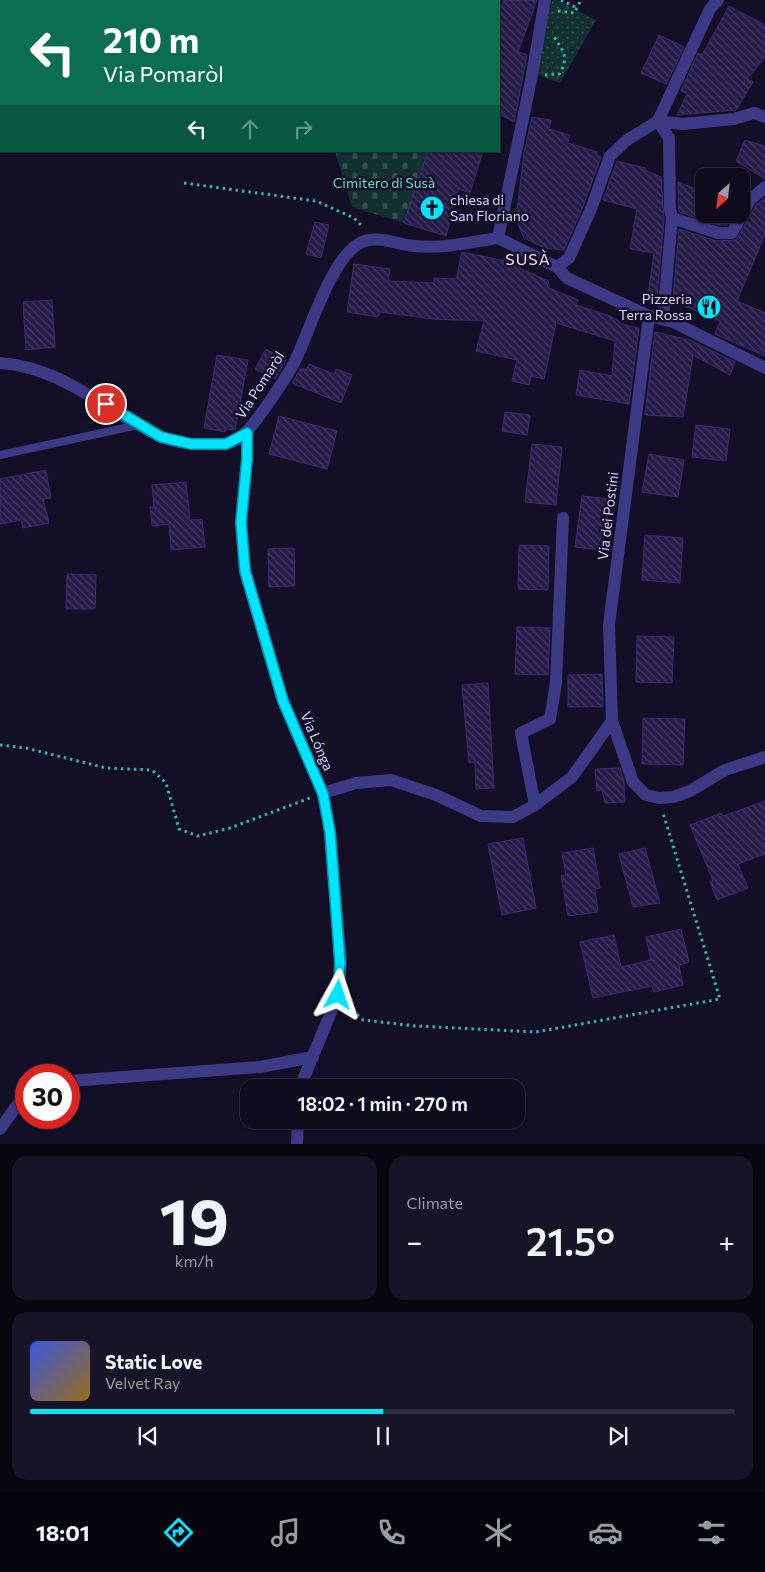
<!DOCTYPE html>
<html lang="en">
<head>
<meta charset="utf-8">
<style>
	:root { --surface:#0e0b1c; --page:#171425; --text:#f1f3f6; --muted:#9b9ba3; --line:#2e2b3b; --accent:#00e5ff }
	body { margin:0; font-family:Commissioner,sans-serif; background:var(--page); color:var(--text); height:100vh; display:flex; flex-direction:column; font-size:19px; white-space:nowrap }
	* { box-sizing:border-box; margin:0 }
	p { font-size:16px; color:var(--muted) }
	.icon { flex:none; width:28px; height:28px; fill:none; stroke:currentColor; stroke-width:2; stroke-linecap:round; stroke-linejoin:round }
	.map { position:relative; height:1144px; overflow:hidden }
	.panel { display:flex; flex-direction:column; gap:12px; padding:12px; background:#08060f; flex:1 }
	.panel>* { flex:none }
	.guide { position:absolute; left:0px; top:0px; width:500px; height:152px; box-shadow:0 1px 4px #0004,0 0 0 1px var(--line); background:#0b6e4f; color:#fff; overflow:hidden }
	.needle { width:32px; rotate:207deg }
	.controls { position:absolute; left:695px; top:168px; display:grid; gap:10px }
	.controls a { display:grid; place-items:center; width:55px; height:55px; border-radius:10px; background:var(--surface); box-shadow:0 1px 4px #0004,0 0 0 1px var(--line); font-size:25px }
	.speed { position:absolute; left:15px; top:1064px; display:flex; gap:10px; font-size:25px; font-weight:700; text-align:center }
	.speed>* { display:grid; place-content:center; width:65px; height:65px; border-radius:50%; background:var(--surface); box-shadow:0 1px 4px #0004,0 0 0 1px var(--line); line-height:1 }
	.speed .limit { border:8px solid #d22; background:#fff; color:#111 }
	.pin { position:absolute; display:grid; place-items:center; width:42px; height:42px; color:#fff; margin:-21px; border:2px solid #fff; border-radius:50%; box-shadow:0 1px 5px #0007 }
	.me { position:absolute; width:55px; margin:-28px; rotate:5deg; stroke-linejoin:round; filter:drop-shadow(0 0 4px #0008) }
	.turn { display:flex; align-items:center; gap:18px; height:105px; padding:0 20px; font-size:22px }
	.turn .icon { width:65px; height:65px; stroke-width:2.5 }
	.turn b { display:block; font-size:35px; line-height:42px }
	.lanes { display:flex; align-items:center; height:48px; padding:0 20px; background:#0003; justify-content:center; gap:25px; direction:ltr }
	.lanes .off { opacity:.35 }
	.big { font-size:38px; font-weight:600; line-height:1.1 }
	.panel .card { flex:1; display:flex; flex-direction:column; justify-content:center; gap:8px; min-width:0; padding:0 18px; border-radius:15px; background:var(--page) }
	.panel .dial { align-items:center; gap:0 }
	.dial b { font-size:65px; line-height:1 }
	.song { display:flex; align-items:center; gap:15px }
	.cover { width:60px; height:60px; border-radius:8px; background:linear-gradient(135deg,hsl(230 70% 55%),hsl(40 70% 35%)) }
	.played { height:5px; border-radius:2px; background:linear-gradient(90deg,var(--accent) 50%,var(--line) 50%) }
	.keys { display:flex; justify-content:space-around; direction:ltr }
	.heat { display:flex; justify-content:space-between; align-items:center; font-size:28px; direction:ltr }
	.panel .tiles { flex:1; display:grid; gap:12px; grid-template-columns:1fr 1fr }
	.card:last-child { grid-column:span 2 }
	.trip { position:absolute; left:240px; top:1079px; width:285px; height:50px; border-radius:15px; background:var(--surface); box-shadow:0 1px 4px #0004,0 0 0 1px var(--line); font-weight:600; line-height:50px; text-align:center }
	.dock { display:flex; height:80px; justify-content:space-around; align-items:center; background:#06040b; color:var(--muted) }
	.dock .icon { width:35px; height:35px }
	.dock .current { color:var(--accent) }
	.dock b { font-size:22px; color:var(--text) }
	.map>svg:first-child { display:block }
</style>
</head>
<body>
<div class="map">
<svg width="765" height="1145" viewBox="0 0 765 1145">
	<defs>
		<pattern id="grass-dots" width="8" height="8" patternUnits="userSpaceOnUse" patternTransform="scale(1.25)"><rect width="8" height="8" fill="#12302f"/><path d="M2 2h.1M6 6h.1" fill="none" stroke="#344d4e" stroke-width="1.8" stroke-linecap="round"/></pattern>
		<pattern id="cemetery-stones" width="16" height="16" patternUnits="userSpaceOnUse" patternTransform="scale(1.25)"><rect width="16" height="16" fill="#12302f"/><path d="M2 7V4a2 2 0 0 1 4 0v3zM10 15v-3a2 2 0 0 1 4 0v3z" fill="#344d4e"/></pattern>
		<pattern id="building-back-hatch" width="6" height="6" patternUnits="userSpaceOnUse" patternTransform="scale(1.25)"><rect width="6" height="6" fill="#241b47"/><path d="M-1 5l2 2M0 0l6 6M5-1l2 2" fill="none" stroke="#433b63"/></pattern>
	</defs>
	<rect width="100%" height="100%" fill="#130f26"/>
	<path fill="url(#grass-dots)" d="M552 0H557L596 20 560 83 535 74Z"/>
	<path fill="url(#cemetery-stones)" d="M335 151H428L404 223 352 207Z"/>
	<g fill="url(#building-back-hatch)" stroke="#3b2d73">
		<path d="M504 0H537L518 52 527 55 514 122 499 114V12Z"/>
		<path d="M729 6 765 25V57L747 79 753 82 736 110 677 115 687 94 681 91 698 53 702 55Z"/>
		<path d="M659 35 684 47 666 84 641 73Z"/>
		<path d="M532 117 551 120 549 129 570 135 568 143 597 152V155L601 157 583 206 564 250 545 248 524 238 516 219 524 153Z"/>
		<path d="M745 140 765 146V179L736 161Z"/>
		<path d="M428 151H483L470 193 459 189 446 236 404 223Z"/>
		<path d="M617 161 645 168V170L661 177 664 219 657 297 648 295 654 253 630 249 637 209 603 200Z"/>
		<path d="M678 182 704 192V214H733L727 225H719L679 212Z"/>
		<path d="M765 198V234L737 301 765 313V356L715 334 720 321 673 301 679 229 716 241 736 240 756 205Z"/>
		<path d="M315 222 329 225 321 258 306 254Z"/>
		<path d="M462 252 520 264 519 268 549 281 547 287 578 300 576 305 610 316 625 325 639 328 629 404 576 395 580 370 612 376 615 341 556 323 544 379 531 376 529 385 512 381 517 360 476 351 484 321 433 319 380 312 378 317 347 312 354 264 390 269 388 281 434 283V278L456 279Z"/>
		<path d="M52 300 55 347 26 350 23 302Z"/>
		<path d="M655 332 690 340 735 362 730 375 693 355 683 417 645 415Z"/>
		<path d="M266 349 286 360 275 379 255 369Z"/>
		<path d="M217 355 248 360 235 430 226 429 225 432 204 428Z"/>
		<path d="M309 364 334 374 336 369 352 375 341 403 292 383 301 368 306 370Z"/>
		<path d="M505 412 530 415 527 435 502 431Z"/>
		<path d="M279 416 337 431 327 469 269 454Z"/>
		<path d="M696 425 730 429 726 461 692 457Z"/>
		<path d="M532 444 562 447 556 505 525 502Z"/>
		<path d="M649 454 684 460 678 497 642 492Z"/>
		<path d="M46 470 51 498 43 499 49 523 23 528 21 520 0 524V479Z"/>
		<path d="M186 482 190 520 202 519 205 547 171 550 169 524 152 526 150 507H154L152 485Z"/>
		<path d="M582 496 609 499 603 550 575 547Z"/>
		<path d="M645 535 683 538 680 583 642 580Z"/>
		<path d="M519 545 549 546 548 590 518 589Z"/>
		<path d="M294 548 295 586 269 587 268 549Z"/>
		<path d="M67 574 96 575 95 609H66Z"/>
		<path d="M517 627 550 628 548 675 515 674Z"/>
		<path d="M637 636 674 637 672 683 636 682Z"/>
		<path d="M602 674 603 707H568V675Z"/>
		<path d="M488 683 494 788 476 789 475 762 469 763 462 685Z"/>
		<path d="M643 718 685 719 683 765 642 764Z"/>
		<path d="M620 768 624 781 625 802 605 803 602 790 597 791 595 769Z"/>
		<path d="M765 801V854L738 864 748 888 717 900 710 882 713 881 690 825 721 813 723 816Z"/>
		<path d="M523 838 536 908 502 915 488 844Z"/>
		<path d="M593 848 600 888 595 889 598 912 568 916 561 876 566 875 562 853Z"/>
		<path d="M645 848 660 903 633 907 619 854Z"/>
		<path d="M681 929 689 962 679 965 683 985 654 992 652 986 593 998 580 942 614 935 621 967 651 960 646 937Z"/>
	</g>
	<g fill="none" stroke-linecap="round" stroke-linejoin="round">
		<g stroke="#2fb8b0" stroke-width="3" stroke-dasharray="2.5 4" stroke-linecap="butt">
			<path d="M561 0 577 8"/>
			<path d="M558 11 574 13 580 2"/>
			<path d="M545 75 559 74C569 59 564 51 554 37"/>
			<path d="M184 183 316 201 354 218 363 227"/>
			<path d="M0 745 26 748 106 768 152 770 166 783 179 829 198 836 230 828 310 798"/>
			<path d="M348 1005 363 1020 416 1026 536 1032 720 999 663 813"/>
		</g>
		<path stroke="#3d3a85" stroke-width="8" d="M0 455 138 425"/>
		<g stroke="#3d3a85" stroke-width="12">
			<path d="M545 0 531 80 498 238 557 267 567 278 649 316 673 322 765 368"/>
			<path d="M658 121 669 138 670 209 672 218 663 319"/>
			<path d="M658 121 683 124 734 119 754 113 765 117"/>
			<path d="M672 218 718 233H732L750 200 765 187"/>
			<path d="M557 267 569 258 591 209 610 156 627 140 658 121 710 9 718 0"/>
			<path d="M649 316 609 625 612 721 633 782 646 795 659 798 673 797 690 791 725 770 765 757"/>
			<path d="M247 433V459L241 522 245 571 283 701 323 793 330 832 341 963 338 995 303 1080 302 1088"/>
			<path d="M323 793 356 783 391 780 436 795 481 816 513 817 535 805 572 777 612 721"/>
			<path d="M535 805 521 733 550 719 556 683 563 518"/>
			<path d="M69 1081 260 1067 313 1057"/>
			<path d="M0 1129 26 1093"/>
			<path d="M297 1145 298 1120"/>
		</g>
		<path stroke="#3d3a85" stroke-width="12" d="M0 363C62 367 106 411 160 436 178 445 203 445 223 444 240 443 251 427 260 415 273 397 285 380 295 361 310 331 331 258 360 243 375 234 399 245 415 246 443 249 471 242 498 238"/>
	</g>
	<g fill="none" stroke-linecap="round" stroke-linejoin="round">
		<defs>
			<path id="route" d="M106 404 161 437 191 444H226L247 433V459L241 522 245 571 283 701 323 794 330 832 340 963 338 995"/>
		</defs>
		<use href="#route" stroke="#0095a6" stroke-width="12"/>
		<use href="#route" stroke="#00e5ff" stroke-width="9"/>
	</g>
	<defs>
		<symbol id="church-disc" viewBox="-11 -11 22 22"><circle r="9.5" fill="#00e5ff" stroke="#130f26"/><path d="M-1.2-6h2.4v3.5h3.3v2.4h-3.3V6h-2.4V-.1h-3.3v-2.4h3.3Z" fill="#111"/></symbol>
		<symbol id="restaurant-disc" viewBox="-11 -11 22 22"><circle r="9.5" fill="#00e5ff" stroke="#130f26"/><path d="M-5-6h1v4h1v-4h1v4h1v-4h1v5L-1.5 .5V6h-2V.5L-5-1ZM5-6V6H3V1.5H1.5Q1.5-4 5-6Z" fill="#111"/></symbol>
	</defs>
	<g fill-rule="evenodd">
		<use href="#church-disc" x="418" y="194" width="28" height="28"/>
		<use href="#restaurant-disc" x="695" y="293" width="28" height="28"/>
	</g>
	<g text-anchor="middle" stroke-width="5" stroke-linejoin="round" paint-order="stroke">
		<g font-size="14" fill="#5fe0c0" stroke="#130f26">
			<text x="384" y="188">Cimitero di Susà</text>
		</g>
		<g font-size="14" fill="#d9d4ff" stroke="#130f26" text-anchor="start">
			<text x="450" y="205">chiesa di<tspan x="450" dy="16">San Floriano</tspan></text>
			<text x="692" y="304" text-anchor="end">Pizzeria<tspan x="692" dy="16">Terra Rossa</tspan></text>
		</g>
		<g font-size="14" fill="#d9d4ff" stroke="#130f26">
			<text transform="translate(260 385) rotate(-57)" y="5">Via Pomaròl</text>
			<text transform="translate(608 516) rotate(-83)" y="5">Via dei Postini</text>
			<text transform="translate(317 741) rotate(67)" y="5">Via Lónga</text>
		</g>
		<g font-size="16" letter-spacing="1" fill="#ffd6f0" stroke="#130f26">
			<text x="528" y="265">SUSÀ</text>
		</g>
	</g>
</svg>
<div class="controls">
<a><svg class="needle" viewBox="-14 -14 28 28"><path d="M0-13l5 13h-10z" fill="#e53935"/><path d="M0 13l5-13h-10z" fill="#9b9ba3"/></svg></a>
</div>
<div class="speed"><div class="limit">30</div></div>
<div class="pin" style="left:106px;top:404px;background:#d93025"><svg class="icon" aria-label="arrive" viewBox="0 0 24 24"><path d="M6 21V4h12l-3 4 3 4H6"/></svg></div>
<svg class="me" style="left:338px;top:995px" viewBox="-20 -20 40 40"><path d="M0-17L14 15 0 8-14 15z" fill="#00e5ff" stroke="#fff" stroke-width="4"/></svg>
<div class="trip">18:02 · 1 min · 270 m</div>
<div class="guide">
<div class="turn"><svg class="icon" aria-label="left" viewBox="0 0 24 24"><path d="M17 20v-9H6M10 6l-5 5 5 5"/></svg><div><b>210 m</b>Via Pomaròl</div></div>
<div class="lanes"><svg class="icon" aria-label="left" viewBox="0 0 24 24"><path d="M17 20v-9H6M10 6l-5 5 5 5"/></svg><svg class="icon off" aria-label="ahead" viewBox="0 0 24 24"><path d="M12 20V5M6 11l6-6 6 6"/></svg><svg class="icon off" aria-label="right" viewBox="0 0 24 24"><path d="M7 20v-9h11M14 6l5 5-5 5"/></svg></div>
</div>
</div>
<section class="panel">
<div class="tiles">
<div class="card dial"><b>19</b><p>km/h</p></div>
<div class="card"><p>Climate</p>
<div class="heat"><a>−</a><b class="big">21.5°</b><a>+</a></div>
</div>
<div class="card">
<div class="song"><i class="cover"></i><div><b>Static Love</b><p>Velvet Ray</p></div></div>
<div class="played"></div>
<div class="keys"><svg class="icon" aria-label="previous" viewBox="0 0 24 24"><path d="M18 5L8 12l10 7zM5 5v14"/></svg><svg class="icon" aria-label="pause" viewBox="0 0 24 24"><path d="M8 5v14M16 5v14"/></svg><svg class="icon" aria-label="next" viewBox="0 0 24 24"><path d="M6 5l10 7-10 7zM19 5v14"/></svg></div>
</div>
</div>
</section>
<nav class="dock">
<b>18:01</b>
<svg class="icon current" aria-label="directions" viewBox="0 0 24 24"><path d="M12 3l9 9-9 9-9-9zM9 14v-3h6M13 9l2 2-2 2"/></svg>
<svg class="icon" aria-label="music" viewBox="0 0 24 24"><path d="M9 18V5l10-2v13"/><circle cx="6" cy="18" r="3"/><circle cx="16" cy="16" r="3"/></svg>
<svg class="icon" aria-label="phone" viewBox="0 0 24 24"><path d="M5 4h4l2 5-3 2q2 4 5 5l2-3 5 2v4C11 20 4 13 5 4z"/></svg>
<svg class="icon" aria-label="climate" viewBox="0 0 24 24"><path d="M12 3v18M4 7l16 10M4 17L20 7"/></svg>
<svg class="icon" aria-label="car" viewBox="0 0 24 24"><path d="M5 17H2v-5l4-1 3-4h7l3 4 3 1v5h-3M9 17h6M6 11h13"/><circle cx="7" cy="17" r="2"/><circle cx="17" cy="17" r="2"/></svg>
<svg class="icon" aria-label="filters" viewBox="0 0 24 24"><path d="M4 7h16M4 17h16"/><circle cx="9" cy="7" r="2"/><circle cx="15" cy="17" r="2"/></svg>
</nav>
</body>
</html>
